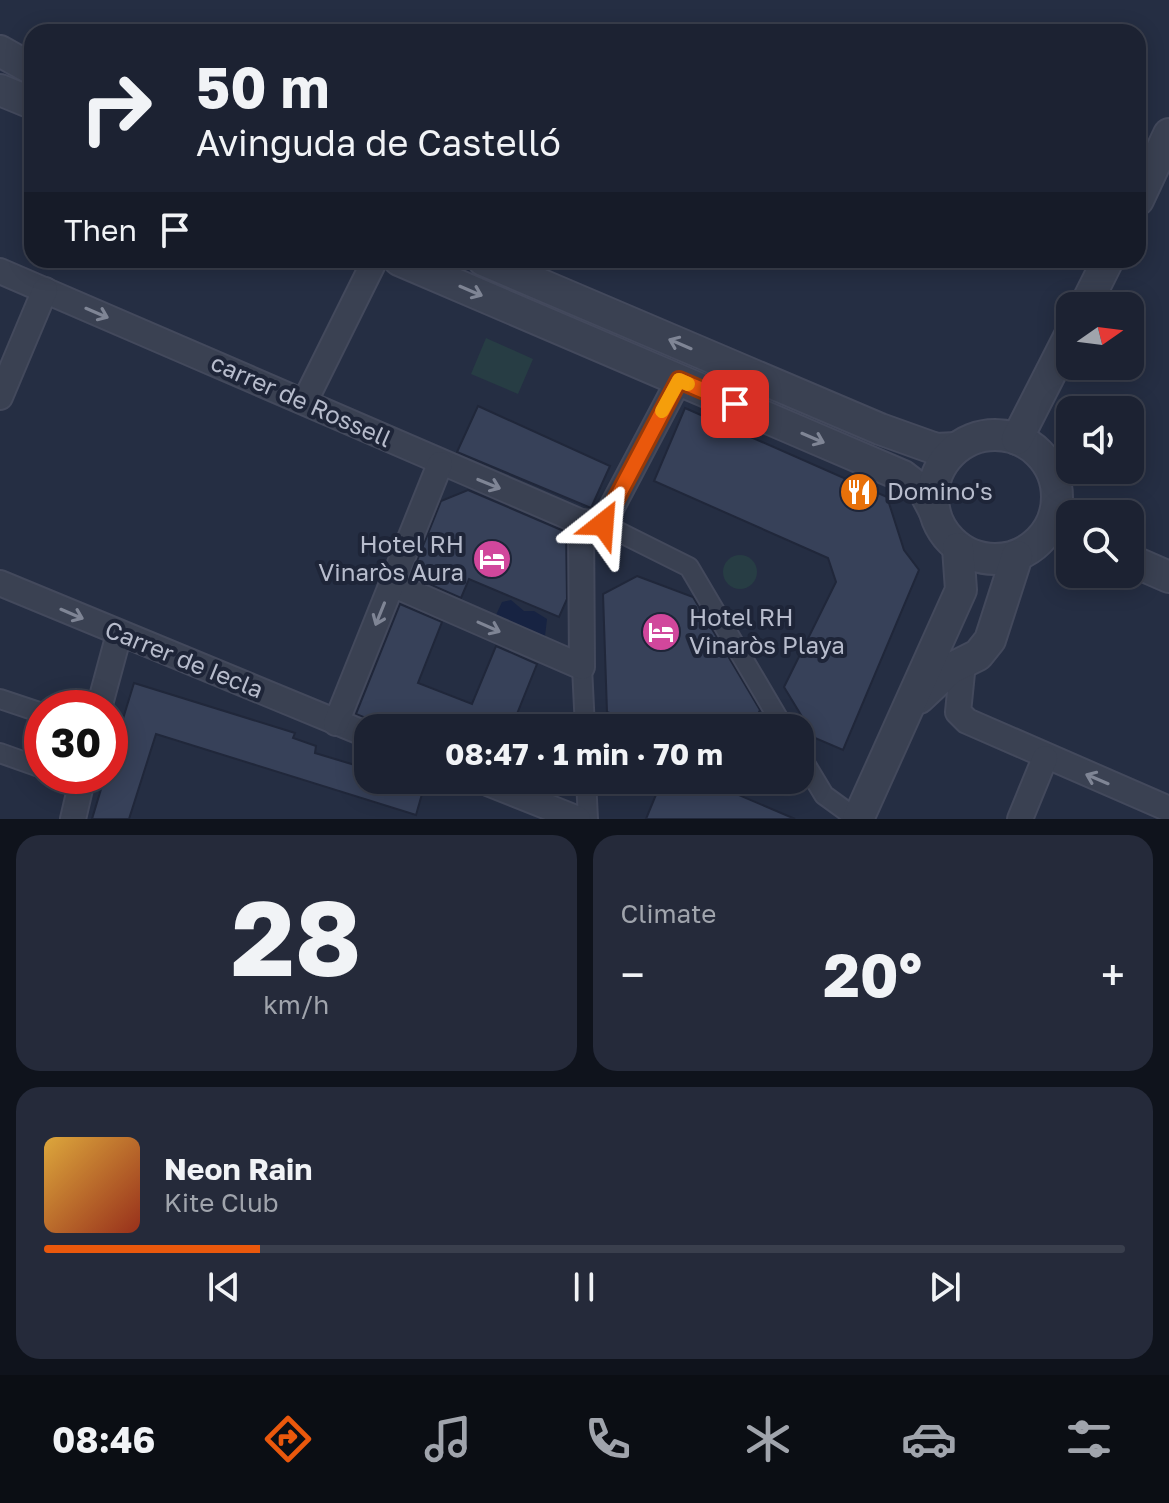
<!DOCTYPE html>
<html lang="en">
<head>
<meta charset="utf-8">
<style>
	:root { --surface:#1c2232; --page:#252a3a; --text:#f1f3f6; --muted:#a0a4ac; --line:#3a3f4d; --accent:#ea580c }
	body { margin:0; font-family:"Golos Text",sans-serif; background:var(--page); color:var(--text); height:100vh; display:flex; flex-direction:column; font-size:30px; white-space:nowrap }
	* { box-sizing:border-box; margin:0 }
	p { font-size:26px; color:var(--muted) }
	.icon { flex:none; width:44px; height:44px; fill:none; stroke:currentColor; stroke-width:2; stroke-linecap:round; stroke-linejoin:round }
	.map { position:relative; height:819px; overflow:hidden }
	.panel { display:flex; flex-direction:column; gap:16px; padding:16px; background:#0f131c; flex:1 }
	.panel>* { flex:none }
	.top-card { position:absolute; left:24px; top:24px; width:1122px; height:244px; border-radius:24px; box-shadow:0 4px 20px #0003,0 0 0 2px var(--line); background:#1c2232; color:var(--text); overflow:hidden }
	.needle { width:52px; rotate:76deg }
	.buttons { position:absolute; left:1056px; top:292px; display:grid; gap:16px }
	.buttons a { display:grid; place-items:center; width:88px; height:88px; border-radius:16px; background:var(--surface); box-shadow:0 4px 20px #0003,0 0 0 2px var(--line); font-size:40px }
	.speed { position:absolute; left:24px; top:690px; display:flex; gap:16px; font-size:40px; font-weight:700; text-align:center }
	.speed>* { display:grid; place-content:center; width:104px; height:104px; border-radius:50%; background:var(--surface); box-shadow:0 4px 20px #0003,0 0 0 2px var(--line); line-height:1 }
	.speed .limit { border:12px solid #d22; background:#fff; color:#111 }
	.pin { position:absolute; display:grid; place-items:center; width:68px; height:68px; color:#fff; margin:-34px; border-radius:16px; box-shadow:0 4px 12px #0006 }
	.me { position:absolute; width:88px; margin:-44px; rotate:28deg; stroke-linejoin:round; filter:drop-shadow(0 0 6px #0008) }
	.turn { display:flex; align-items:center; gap:28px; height:168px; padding:0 40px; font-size:36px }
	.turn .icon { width:104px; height:104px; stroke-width:2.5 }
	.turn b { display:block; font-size:56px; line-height:68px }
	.then { display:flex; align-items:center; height:76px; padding:0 40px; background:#0003; gap:16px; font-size:30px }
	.big { font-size:60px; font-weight:700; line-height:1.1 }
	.panel .tile { flex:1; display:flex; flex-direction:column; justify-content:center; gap:12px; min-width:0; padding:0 28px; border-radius:24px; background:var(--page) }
	.panel .dial { align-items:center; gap:0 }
	.dial b { font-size:104px; line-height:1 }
	.song { display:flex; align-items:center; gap:24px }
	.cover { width:96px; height:96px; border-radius:12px; background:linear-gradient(135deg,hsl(40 70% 55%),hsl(10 70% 35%)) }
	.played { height:8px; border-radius:4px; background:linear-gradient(90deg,var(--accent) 20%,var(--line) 20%) }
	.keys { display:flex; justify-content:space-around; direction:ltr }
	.heat { display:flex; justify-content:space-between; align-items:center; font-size:44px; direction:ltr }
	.panel .tiles { flex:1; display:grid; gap:16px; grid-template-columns:1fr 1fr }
	.tile:last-child { grid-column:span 2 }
	.trip { position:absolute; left:354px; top:714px; width:460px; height:80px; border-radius:24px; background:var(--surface); box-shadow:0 4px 20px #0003,0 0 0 2px var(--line); font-weight:700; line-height:80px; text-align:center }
	.tabs { display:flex; height:128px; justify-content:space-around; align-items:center; background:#0b0e14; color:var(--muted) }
	.tabs .icon { width:56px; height:56px }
	.tabs .on { color:var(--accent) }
	.tabs b { font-size:36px; color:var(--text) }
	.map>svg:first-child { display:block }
</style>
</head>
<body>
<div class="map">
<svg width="1169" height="819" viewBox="0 0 1169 819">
	<rect width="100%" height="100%" fill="#252e43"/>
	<g fill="#273d44">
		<path d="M486 338 533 359 518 394 471 374Z"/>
		<circle cx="740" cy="572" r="17"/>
	</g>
	<path fill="#172342" d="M511 600 524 611H534L547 619 545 636 496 615 502 602Z"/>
	<g fill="#374159" stroke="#20273a" stroke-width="2">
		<path d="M478 406 610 466 591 508 457 452Z"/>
		<path d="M685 408 887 497 904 550 919 570 843 750 815 738 784 687 836 582 828 558 654 481Z"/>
		<path d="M468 490 566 532 567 599 559 617 469 579 461 598 411 576 441 501Z"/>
		<path d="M637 576 693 597 760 710 752 728H645L607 712 603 594Z"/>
		<path d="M400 604 442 622 418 683 472 704 496 646 537 664 517 714 550 728H390L356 714Z"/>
		<path d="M134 683 295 733 293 738 316 746 315 753 368 769V780H401L424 787 416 815 156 734 129 819H92L105 776H110V761Z"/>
		<path d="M662 780H731L727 790 795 819H646Z"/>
	</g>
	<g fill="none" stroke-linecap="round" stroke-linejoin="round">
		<defs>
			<g id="pedestrian">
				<path d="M603 524 689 567 784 728"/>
				<path d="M582 667 585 728"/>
				<path d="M0 699 42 713"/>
				<path d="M0 753 42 768"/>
				<path d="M800 755 824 795 857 819"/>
				<path d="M586 780 588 819"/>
			</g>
			<g id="minor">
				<path d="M0 271 581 522 603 524 679 380"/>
				<path d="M0 397 45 290"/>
				<path d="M305 401 375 260"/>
				<path d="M0 583 368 735"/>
				<path d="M392 584 582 667 581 522"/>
				<path d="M963 663 958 712 967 721 1169 809"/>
				<path d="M99 708 119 634"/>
				<path d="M336 723 440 464"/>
				<path d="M480 780 578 819"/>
				<path d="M73 819 83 776"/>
				<path d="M1020 819 1045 758"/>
			</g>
			<g id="tertiary">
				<path d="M0 51 32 69"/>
				<path d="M0 90 32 103"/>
				<path d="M1138 200 1169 134"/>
				<path d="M399 260 903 476 925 493 934 510"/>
				<path d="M483 260 880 429 936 449 956 448"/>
				<path d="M1085 306 1108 260"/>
				<circle cx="995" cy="497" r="62"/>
				<path d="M1017 439 1070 335"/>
				<path d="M1130 560 1169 577"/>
				<path d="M919 698 950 669 978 655 990 640 1017 556"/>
				<path d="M858 819 961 590 958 548"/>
			</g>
		</defs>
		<use href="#pedestrian" stroke="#43495c" stroke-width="22"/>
		<use href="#minor" stroke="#43495c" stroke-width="28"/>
		<use href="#tertiary" stroke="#43495c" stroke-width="34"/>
		<use href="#pedestrian" stroke="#3a4152" stroke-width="18"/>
		<use href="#minor" stroke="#3a4152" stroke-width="24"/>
		<use href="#tertiary" stroke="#3a4152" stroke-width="30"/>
	</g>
	<defs><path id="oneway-shaft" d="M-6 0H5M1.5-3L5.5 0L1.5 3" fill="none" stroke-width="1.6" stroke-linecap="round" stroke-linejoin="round" transform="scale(2)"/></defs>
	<g stroke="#7f8595">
		<use href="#oneway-shaft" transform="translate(471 291) rotate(23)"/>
		<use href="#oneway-shaft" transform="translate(97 313) rotate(23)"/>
		<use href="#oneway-shaft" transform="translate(680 344) rotate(-157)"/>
		<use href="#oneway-shaft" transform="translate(813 438) rotate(23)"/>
		<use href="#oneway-shaft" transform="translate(489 484) rotate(22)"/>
		<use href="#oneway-shaft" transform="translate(72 614) rotate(23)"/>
		<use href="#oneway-shaft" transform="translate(380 614) rotate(112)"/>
		<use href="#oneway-shaft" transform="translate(489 627) rotate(24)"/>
		<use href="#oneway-shaft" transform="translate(1097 779) rotate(-157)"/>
	</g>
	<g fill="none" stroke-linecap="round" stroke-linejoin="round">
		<defs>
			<path id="route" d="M603 524 679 380 735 404"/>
		</defs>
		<use href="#route" stroke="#983908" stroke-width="20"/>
		<use href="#route" stroke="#ea580c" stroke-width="14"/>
		<path stroke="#f59e0b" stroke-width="14" d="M662 411 679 380 688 384"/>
	</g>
	<defs>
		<symbol id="restaurant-disc" viewBox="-11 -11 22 22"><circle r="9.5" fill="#e8710a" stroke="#1e2538"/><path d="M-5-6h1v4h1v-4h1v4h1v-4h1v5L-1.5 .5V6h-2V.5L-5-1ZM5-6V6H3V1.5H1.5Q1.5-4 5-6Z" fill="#fff"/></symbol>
		<symbol id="hotel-disc" viewBox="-11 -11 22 22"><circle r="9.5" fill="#d1479c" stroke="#1e2538"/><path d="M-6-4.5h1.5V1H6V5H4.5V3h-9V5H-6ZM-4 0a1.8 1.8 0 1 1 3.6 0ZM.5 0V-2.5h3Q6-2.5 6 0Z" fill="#fff"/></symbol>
	</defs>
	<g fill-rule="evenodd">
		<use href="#restaurant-disc" x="837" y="470" width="44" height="44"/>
		<use href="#hotel-disc" x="470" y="537" width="44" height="44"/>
		<use href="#hotel-disc" x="639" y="610" width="44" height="44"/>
	</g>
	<g text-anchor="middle" stroke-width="8" stroke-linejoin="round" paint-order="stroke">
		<g font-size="24" fill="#b7bccc" stroke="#1e2538">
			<text transform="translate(301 401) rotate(24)" y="8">carrer de Rossell</text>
			<text transform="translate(184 660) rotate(22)" y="8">Carrer de Iecla</text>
		</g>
		<g font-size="24" fill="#b7bccc" stroke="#1e2538" text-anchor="start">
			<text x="887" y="500">Domino's</text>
			<text x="464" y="553" text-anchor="end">Hotel RH<tspan x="464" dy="28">Vinaròs Aura</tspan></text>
			<text x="689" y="626">Hotel RH<tspan x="689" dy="28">Vinaròs Playa</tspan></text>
		</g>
	</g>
</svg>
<div class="buttons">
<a><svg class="needle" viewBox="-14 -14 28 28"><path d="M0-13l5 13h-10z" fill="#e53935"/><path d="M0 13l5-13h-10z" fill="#a0a4ac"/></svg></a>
<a><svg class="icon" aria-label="sound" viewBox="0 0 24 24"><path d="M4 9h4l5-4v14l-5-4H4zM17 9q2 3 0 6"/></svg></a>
<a><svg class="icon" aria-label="search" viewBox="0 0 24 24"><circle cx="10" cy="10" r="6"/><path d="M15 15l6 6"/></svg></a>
</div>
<div class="speed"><div class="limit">30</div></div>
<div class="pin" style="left:735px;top:404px;background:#d93025"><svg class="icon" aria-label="arrive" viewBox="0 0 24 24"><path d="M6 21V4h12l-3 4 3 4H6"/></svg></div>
<svg class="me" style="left:603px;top:524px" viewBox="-20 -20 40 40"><path d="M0-17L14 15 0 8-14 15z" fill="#ea580c" stroke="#fff" stroke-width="4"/></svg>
<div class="trip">08:47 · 1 min · 70 m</div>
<div class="top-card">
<div class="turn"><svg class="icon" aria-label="right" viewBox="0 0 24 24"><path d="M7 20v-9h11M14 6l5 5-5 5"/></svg><div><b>50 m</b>Avinguda de Castelló</div></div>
<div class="then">Then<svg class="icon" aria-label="arrive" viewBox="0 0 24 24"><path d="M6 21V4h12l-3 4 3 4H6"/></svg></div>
</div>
</div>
<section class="panel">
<div class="tiles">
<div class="tile dial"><b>28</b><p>km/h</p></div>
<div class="tile"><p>Climate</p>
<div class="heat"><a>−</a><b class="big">20°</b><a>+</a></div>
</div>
<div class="tile">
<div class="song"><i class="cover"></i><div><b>Neon Rain</b><p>Kite Club</p></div></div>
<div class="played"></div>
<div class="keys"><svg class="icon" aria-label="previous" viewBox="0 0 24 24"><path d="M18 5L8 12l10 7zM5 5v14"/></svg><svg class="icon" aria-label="pause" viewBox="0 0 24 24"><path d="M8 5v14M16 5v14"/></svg><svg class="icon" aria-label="next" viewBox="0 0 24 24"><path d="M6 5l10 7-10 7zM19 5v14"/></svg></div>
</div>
</div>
</section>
<nav class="tabs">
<b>08:46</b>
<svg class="icon on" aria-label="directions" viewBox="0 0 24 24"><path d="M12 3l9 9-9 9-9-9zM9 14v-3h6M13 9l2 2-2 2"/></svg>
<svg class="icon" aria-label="music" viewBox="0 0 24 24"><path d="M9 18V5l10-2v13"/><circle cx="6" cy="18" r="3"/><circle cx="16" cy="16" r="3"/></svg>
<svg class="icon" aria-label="phone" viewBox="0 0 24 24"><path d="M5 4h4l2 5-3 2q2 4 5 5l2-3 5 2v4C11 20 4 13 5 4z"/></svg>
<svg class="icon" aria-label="climate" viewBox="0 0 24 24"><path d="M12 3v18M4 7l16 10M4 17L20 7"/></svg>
<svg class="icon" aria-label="car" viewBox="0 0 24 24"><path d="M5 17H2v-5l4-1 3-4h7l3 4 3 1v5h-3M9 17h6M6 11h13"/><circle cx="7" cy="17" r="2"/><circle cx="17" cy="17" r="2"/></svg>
<svg class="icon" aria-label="filters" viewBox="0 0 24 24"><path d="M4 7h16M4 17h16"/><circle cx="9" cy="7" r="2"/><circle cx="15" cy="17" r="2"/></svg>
</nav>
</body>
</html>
